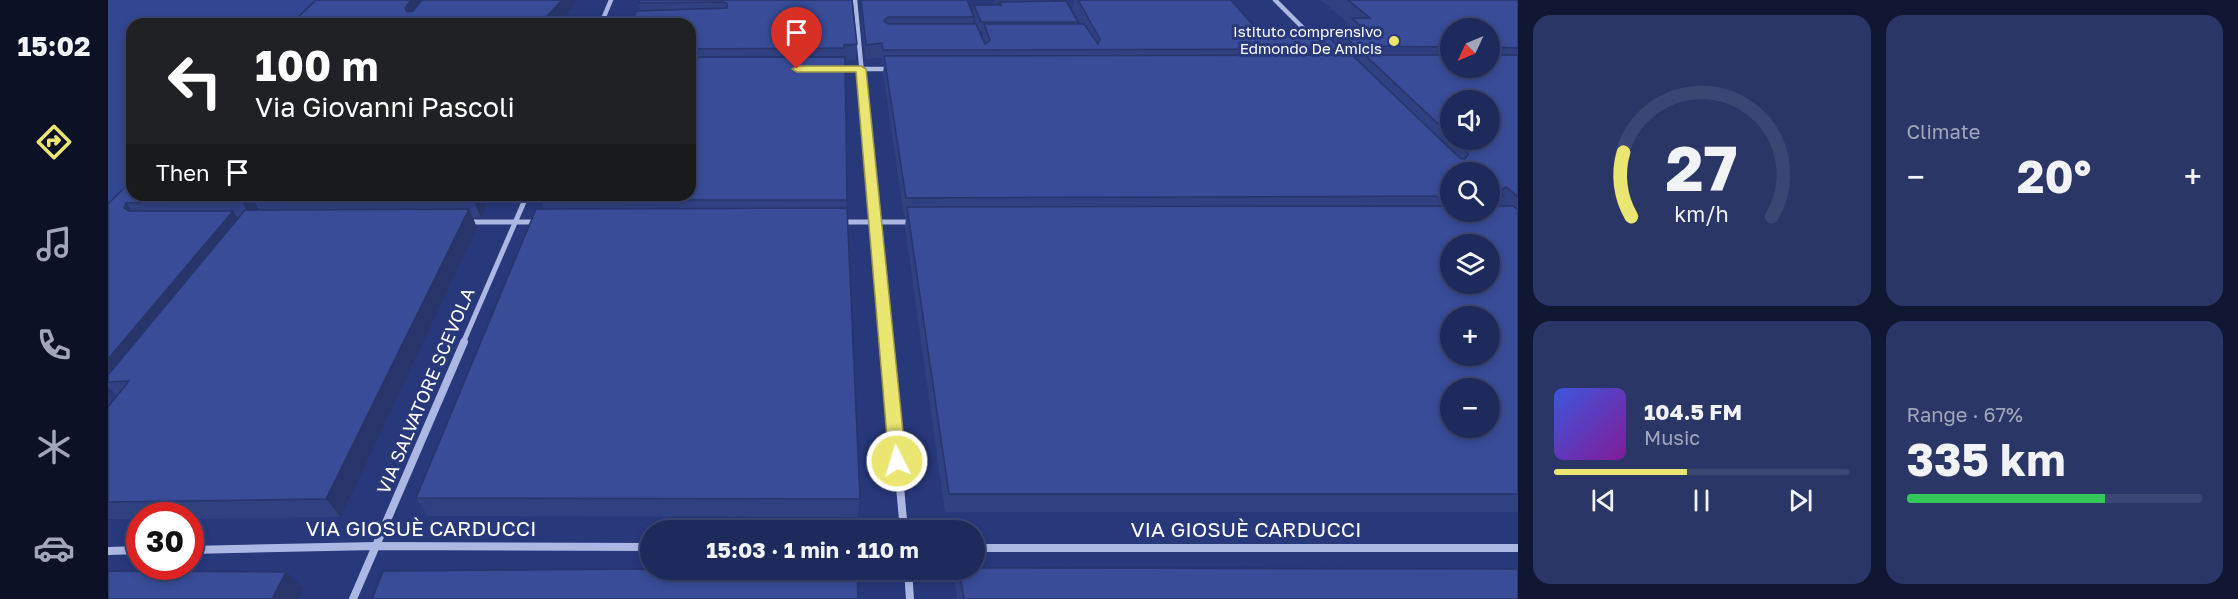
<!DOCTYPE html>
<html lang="en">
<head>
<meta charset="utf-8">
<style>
	:root { --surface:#1d2a5c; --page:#2a3665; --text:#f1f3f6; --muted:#a0a7bb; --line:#3b4672; --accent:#ebe572 }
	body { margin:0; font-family:"Golos Text",sans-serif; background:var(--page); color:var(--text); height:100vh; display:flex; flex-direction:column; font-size:22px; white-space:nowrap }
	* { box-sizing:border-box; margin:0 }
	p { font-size:20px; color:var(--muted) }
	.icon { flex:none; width:33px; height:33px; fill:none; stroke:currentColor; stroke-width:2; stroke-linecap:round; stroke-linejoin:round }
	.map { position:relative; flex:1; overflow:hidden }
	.drawer { display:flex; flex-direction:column; gap:15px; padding:15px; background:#101733; width:720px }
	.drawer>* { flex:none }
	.hud { position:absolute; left:18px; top:18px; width:570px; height:183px; border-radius:18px; box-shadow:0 3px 9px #0003,0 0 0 2px var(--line); background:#202124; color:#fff; overflow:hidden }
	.needle { width:39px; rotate:226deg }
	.fabs { position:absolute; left:1332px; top:18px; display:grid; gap:12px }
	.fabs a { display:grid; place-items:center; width:60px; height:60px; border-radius:50%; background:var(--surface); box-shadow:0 3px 9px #0003,0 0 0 2px var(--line); font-size:30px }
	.speed { position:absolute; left:18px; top:502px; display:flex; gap:12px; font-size:30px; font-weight:700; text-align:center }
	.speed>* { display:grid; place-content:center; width:78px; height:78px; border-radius:50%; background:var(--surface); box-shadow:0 3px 9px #0003,0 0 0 2px var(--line); line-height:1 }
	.speed .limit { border:9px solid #d22; background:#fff; color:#111 }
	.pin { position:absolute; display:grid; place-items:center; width:51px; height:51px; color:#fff; margin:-62px -26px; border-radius:50% 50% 50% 0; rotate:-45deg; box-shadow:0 0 6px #0007 }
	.pin .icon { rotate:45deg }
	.me { position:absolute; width:66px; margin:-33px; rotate:355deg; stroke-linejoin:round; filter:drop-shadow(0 0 4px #0008) }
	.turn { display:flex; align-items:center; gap:21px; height:126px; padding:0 30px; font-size:27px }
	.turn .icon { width:78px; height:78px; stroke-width:2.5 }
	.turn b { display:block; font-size:42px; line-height:51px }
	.then { display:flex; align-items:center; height:57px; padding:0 30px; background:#0003; gap:12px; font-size:22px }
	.big { font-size:45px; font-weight:700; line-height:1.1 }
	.drawer .widget { flex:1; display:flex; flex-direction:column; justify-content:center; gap:9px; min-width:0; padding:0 21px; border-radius:18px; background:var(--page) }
	.drawer .dial { align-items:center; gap:0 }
	.dial svg { height:156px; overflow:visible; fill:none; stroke:var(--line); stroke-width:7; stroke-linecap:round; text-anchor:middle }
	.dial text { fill:var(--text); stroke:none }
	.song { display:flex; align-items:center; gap:18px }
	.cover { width:72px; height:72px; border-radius:9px; background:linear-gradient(135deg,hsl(230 70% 55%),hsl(290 70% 35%)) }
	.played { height:6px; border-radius:3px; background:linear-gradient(90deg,var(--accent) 45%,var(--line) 45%) }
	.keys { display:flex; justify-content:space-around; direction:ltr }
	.heat { display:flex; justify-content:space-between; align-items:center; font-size:33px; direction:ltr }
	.charge { height:9px; border-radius:4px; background:linear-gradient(90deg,#34c759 67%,var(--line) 0) }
	.drawer .tiles { flex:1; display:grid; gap:15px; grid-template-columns:repeat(2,1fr) }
	.trip { position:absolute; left:532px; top:520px; width:345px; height:60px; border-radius:30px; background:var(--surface); box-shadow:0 3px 9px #0003,0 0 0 2px var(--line); font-weight:700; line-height:60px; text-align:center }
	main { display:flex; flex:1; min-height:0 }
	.menu { display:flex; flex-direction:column; width:108px; justify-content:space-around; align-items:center; background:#0c1125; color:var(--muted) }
	.menu .icon { width:42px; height:42px }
	.menu .current { color:var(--accent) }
	.menu b { font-size:27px; color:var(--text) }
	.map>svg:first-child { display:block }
</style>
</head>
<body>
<main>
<nav class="menu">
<b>15:02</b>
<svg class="icon current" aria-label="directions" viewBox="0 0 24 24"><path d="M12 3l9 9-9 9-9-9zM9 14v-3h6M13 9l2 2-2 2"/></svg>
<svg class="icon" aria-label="music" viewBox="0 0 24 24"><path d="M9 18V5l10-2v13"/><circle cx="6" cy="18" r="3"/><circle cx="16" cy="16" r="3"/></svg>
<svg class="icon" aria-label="phone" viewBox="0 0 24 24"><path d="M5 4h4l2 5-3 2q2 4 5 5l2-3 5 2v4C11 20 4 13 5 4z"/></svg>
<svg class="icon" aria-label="climate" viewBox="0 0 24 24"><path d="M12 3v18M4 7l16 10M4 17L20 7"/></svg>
<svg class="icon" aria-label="car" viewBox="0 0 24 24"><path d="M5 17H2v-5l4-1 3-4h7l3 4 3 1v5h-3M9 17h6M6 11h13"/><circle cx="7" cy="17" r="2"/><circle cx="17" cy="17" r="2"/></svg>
</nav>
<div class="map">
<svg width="1410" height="599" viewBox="0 0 1410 599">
	<rect width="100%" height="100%" fill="#27387b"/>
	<path fill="#324792" d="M0 0H229L205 24H24V195L0 236Z"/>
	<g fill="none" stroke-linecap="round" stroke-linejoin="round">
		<path stroke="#abb8e4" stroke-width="3" d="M493 23H529"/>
		<g stroke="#abb8e4" stroke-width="4.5">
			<path d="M747 0 761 148"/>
			<path d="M1167 0 1203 36"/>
			<path d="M493 24 503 0"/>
			<path d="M730 69H782"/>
		</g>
		<g stroke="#abb8e4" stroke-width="5">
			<path d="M761 147 779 343"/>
			<path d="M361 222H428"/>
			<path d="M733 222H803"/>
			<path d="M355 343 419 195"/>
		</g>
		<g stroke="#abb8e4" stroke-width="8">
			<path d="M779 342 796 531"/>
			<path d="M867 548H1410"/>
			<path d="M82 550 268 546 543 547"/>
			<path d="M0 551 32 550"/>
			<path d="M800 570 802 599"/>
			<path d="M245 599 356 342"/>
		</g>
	</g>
	<g fill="#304182" fill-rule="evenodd">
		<path d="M744 0 749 44 748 60 737 61 738 208 752 499 750 517 320 516 308 498 436 209 433 200 582 195V24L532 11 531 3Z"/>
		<path d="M753 0 866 17 864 24 871 30 865 14 866 5H891V3H887L886 0H944L943 1 970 22V24H973L964 9 966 0H1123L1151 32 1223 40 1229 29H1238L1241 24 1213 0H1410V512H837L797 227 798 217H796L775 73 776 64H774L773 58 757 59 753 14ZM1342 28H1382V68H1342ZM871 31H875L874 37ZM1342 100 1382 140H1342ZM1342 172H1382V212H1342Z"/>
		<path d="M24 195H384L373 218H365L369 228 233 517 82 519V516H32V519H0V407L9 396 5 392 0 398V204Z"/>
		<path d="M850 570H867L1410 599H849L847 583Z"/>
	</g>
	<g fill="#27356a">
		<path d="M303 0H320L303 23 297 8Z"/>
		<path d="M454 0H467L462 11 450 24H432Z"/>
		<path d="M139 195H166L146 201 152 211 145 219 133 201Z"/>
		<path d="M369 195H384L373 218 366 201Z"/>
		<path d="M18 203 32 220 16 208Z"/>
		<path d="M361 209 369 228 233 517 218 499Z"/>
		<path d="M125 211 137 229 0 382V359Z"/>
		<path d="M0 387 5 392 0 398Z"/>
		<path d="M178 572 195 588 190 599H164Z"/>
	</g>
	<g fill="#384c97" stroke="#27356a" stroke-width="1.5" fill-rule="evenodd">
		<path d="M208 0H303L297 8 299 12 305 11 314 0H454L432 24H183Z"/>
		<path d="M532 0H744L749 44 736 45V48L582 49V24H524L528 11 619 8V4L616 2 531 3Z"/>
		<path d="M753 0H859L866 17H780L776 21 780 24H868L877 44 882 40 876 24H976L990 44 992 39 970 0H1123L1151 32H1215L1233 49 775 50 774 43 758 45Z"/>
		<path d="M1240 0H1410V48L1382 47V28H1342V47L1247 46 1229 29H1256L1244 18H1262Z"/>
		<path d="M958 1 970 22H873L866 5H893L891 2Z"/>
		<path d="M1244 55 1352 158 1357 159 1360 155 1359 151 1347 140H1382V100H1342V135L1257 55H1342V68H1382V55H1410V196H1409L1398 187 1393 190 1395 196H1382V172H1342V196L798 198 776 56Z"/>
		<path d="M582 57H737L739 200H433L435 195H582Z"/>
		<path d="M24 180V195H139L133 201 18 203 16 208 21 211H125L0 359V204Z"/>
		<path d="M151 195H369L366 201H146Z"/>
		<path d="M1342 206V212H1382V206H1405L1410 210V494H841L799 207ZM1342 244H1382V284H1342ZM1342 316H1382V356H1342ZM1342 388H1382V428H1342Z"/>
		<path d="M739 208 752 499 308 498 428 209Z"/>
		<path d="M361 209 218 499 0 502V407L21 381 0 382V375L137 210Z"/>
		<path d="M867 568 1410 569V599H856L851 570H867Z"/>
		<path d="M543 569V570H749L750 599H264L275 571Z"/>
		<path d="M0 571 178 572 164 599H0Z"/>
	</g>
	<path fill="#ebe572" stroke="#99954a" stroke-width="1.5" d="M753 66 758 69 798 461 795 466H783L781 461 748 72H689L684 69 689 66Z"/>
	<circle fill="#ebe572" stroke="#27387b" stroke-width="2" cx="1286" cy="41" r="6"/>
	<g text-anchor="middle" stroke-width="6" stroke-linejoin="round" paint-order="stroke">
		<g font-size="15" fill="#fff" stroke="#27387b" text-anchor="end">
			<text x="1274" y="37">Istituto comprensivo<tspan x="1274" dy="17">Edmondo De Amicis</tspan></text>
		</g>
		<g font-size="18" fill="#fff" stroke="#27387b">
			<text transform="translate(318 391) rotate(-67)" y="6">VIA SALVATORE SCEVOLA</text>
		</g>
		<g font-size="21" fill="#fff" stroke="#27387b">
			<text x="313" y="536">VIA GIOSUÈ CARDUCCI</text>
			<text x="1138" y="537">VIA GIOSUÈ CARDUCCI</text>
		</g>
	</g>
</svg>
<div class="fabs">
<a><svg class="needle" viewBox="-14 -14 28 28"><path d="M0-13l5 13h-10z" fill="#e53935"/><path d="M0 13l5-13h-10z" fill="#a0a7bb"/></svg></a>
<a><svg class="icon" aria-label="sound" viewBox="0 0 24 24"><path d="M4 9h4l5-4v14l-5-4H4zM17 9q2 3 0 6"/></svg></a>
<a><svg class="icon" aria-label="search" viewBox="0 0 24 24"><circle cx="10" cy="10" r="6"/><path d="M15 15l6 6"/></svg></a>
<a><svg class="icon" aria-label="layers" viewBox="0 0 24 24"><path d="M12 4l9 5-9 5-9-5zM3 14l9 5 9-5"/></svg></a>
<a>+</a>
<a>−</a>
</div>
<div class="speed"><div class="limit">30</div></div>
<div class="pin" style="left:689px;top:69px;background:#d93025"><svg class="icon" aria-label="arrive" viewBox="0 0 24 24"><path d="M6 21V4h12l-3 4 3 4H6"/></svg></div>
<svg class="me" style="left:789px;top:461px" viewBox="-20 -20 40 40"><circle r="17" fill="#ebe572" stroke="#fff" stroke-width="3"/><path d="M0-11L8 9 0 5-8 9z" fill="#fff"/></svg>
<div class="trip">15:03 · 1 min · 110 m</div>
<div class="hud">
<div class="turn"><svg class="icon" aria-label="left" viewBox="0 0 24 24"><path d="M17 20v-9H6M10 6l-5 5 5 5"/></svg><div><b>100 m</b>Via Giovanni Pascoli</div></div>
<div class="then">Then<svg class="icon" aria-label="arrive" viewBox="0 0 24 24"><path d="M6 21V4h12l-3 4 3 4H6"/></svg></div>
</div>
</div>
<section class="drawer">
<div class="tiles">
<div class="widget dial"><svg viewBox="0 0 100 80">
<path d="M14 69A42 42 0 1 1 86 69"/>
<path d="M14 69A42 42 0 0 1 10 36" stroke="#ebe572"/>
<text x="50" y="56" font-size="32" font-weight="700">27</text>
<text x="50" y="72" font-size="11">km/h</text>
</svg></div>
<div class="widget"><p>Climate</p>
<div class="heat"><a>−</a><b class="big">20°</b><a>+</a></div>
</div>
<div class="widget">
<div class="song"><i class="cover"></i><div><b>104.5 FM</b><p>Music</p></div></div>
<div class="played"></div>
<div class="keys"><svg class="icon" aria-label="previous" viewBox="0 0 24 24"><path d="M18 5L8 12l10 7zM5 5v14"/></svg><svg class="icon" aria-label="pause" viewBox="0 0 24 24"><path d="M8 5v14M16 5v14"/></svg><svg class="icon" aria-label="next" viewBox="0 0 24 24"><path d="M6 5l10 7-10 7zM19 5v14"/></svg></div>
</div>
<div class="widget"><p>Range · 67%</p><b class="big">335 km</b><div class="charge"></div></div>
</div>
</section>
</main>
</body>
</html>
